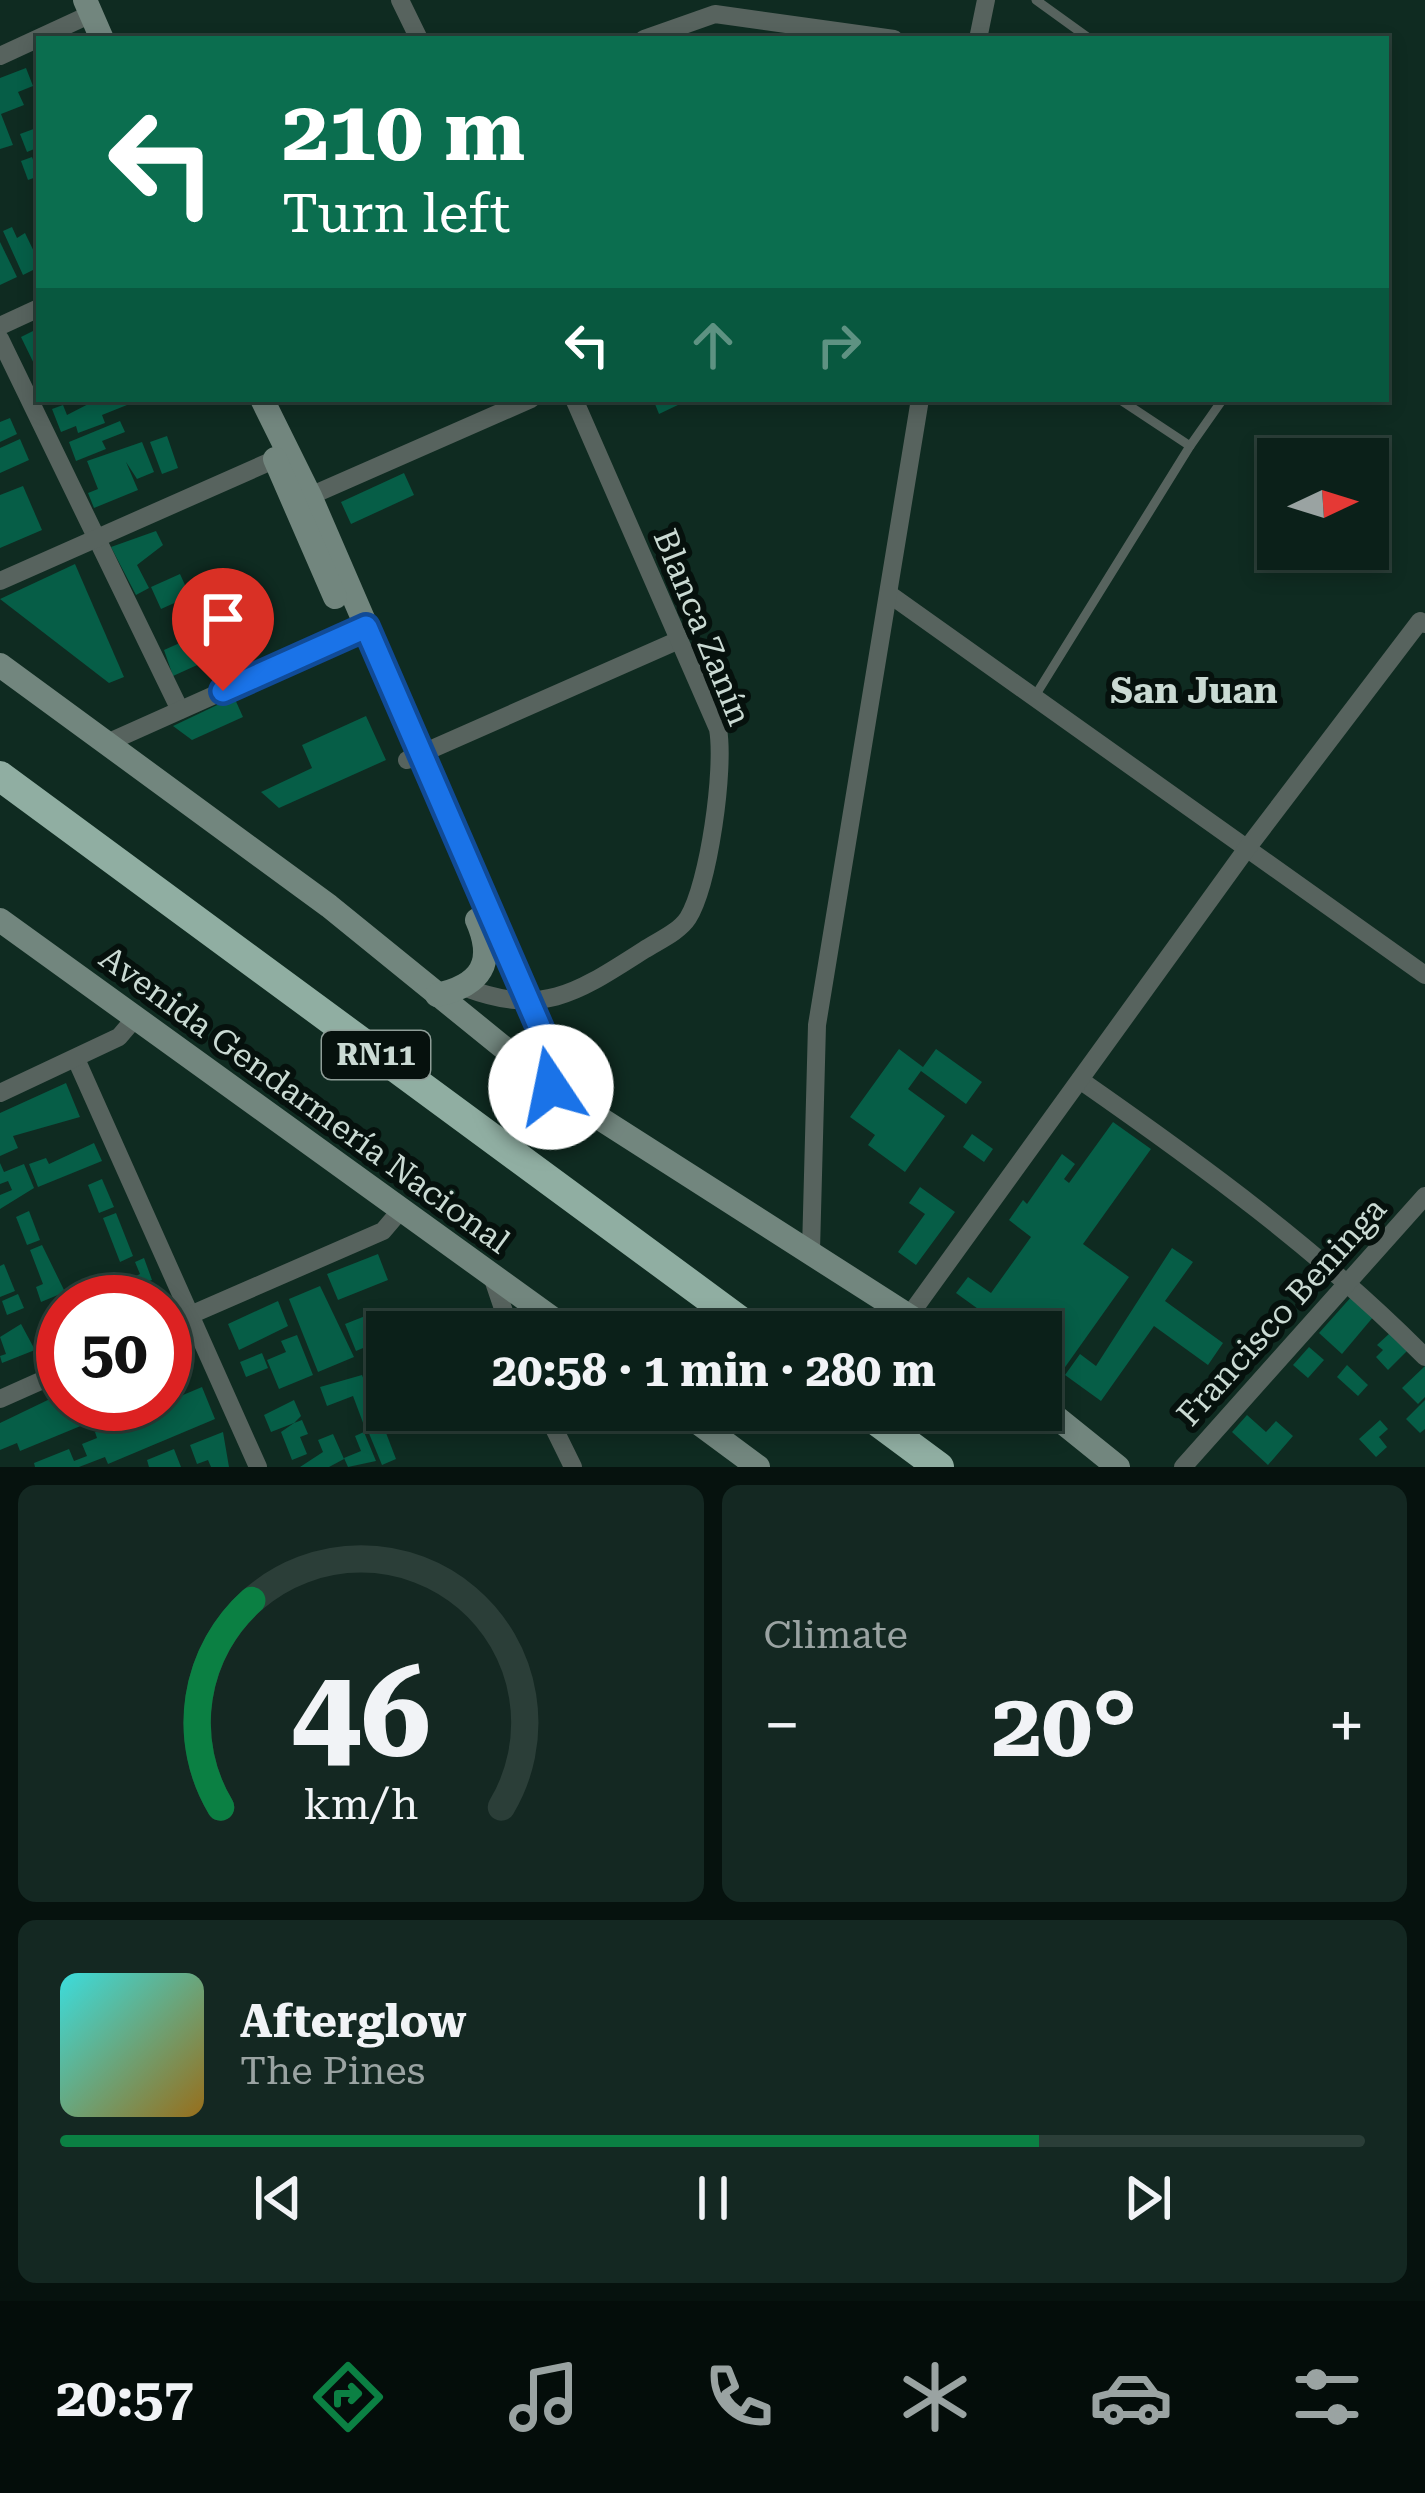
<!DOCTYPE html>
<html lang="en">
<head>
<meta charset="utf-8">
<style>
	:root { --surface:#0b2019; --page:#142822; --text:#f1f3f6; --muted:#9aa3a2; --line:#2b3e38; --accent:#0b8043 }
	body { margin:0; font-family:"Roboto Serif",serif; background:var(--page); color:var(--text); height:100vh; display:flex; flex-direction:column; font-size:45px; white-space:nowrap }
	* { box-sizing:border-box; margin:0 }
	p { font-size:39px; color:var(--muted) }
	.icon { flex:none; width:66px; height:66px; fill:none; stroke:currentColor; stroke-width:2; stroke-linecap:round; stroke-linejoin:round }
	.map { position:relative; height:1467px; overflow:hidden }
	.side { display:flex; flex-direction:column; gap:18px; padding:18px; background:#06120e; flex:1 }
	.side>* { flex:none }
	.top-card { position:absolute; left:36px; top:36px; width:1353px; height:366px; border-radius:0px; box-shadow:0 6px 18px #0003,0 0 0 3px var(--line); background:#0b6e4f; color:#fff; overflow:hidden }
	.needle { width:78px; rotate:86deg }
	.tools { position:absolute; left:1257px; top:438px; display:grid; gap:24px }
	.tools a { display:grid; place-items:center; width:132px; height:132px; border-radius:0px; background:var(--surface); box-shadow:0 6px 18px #0003,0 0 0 3px var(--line); font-size:60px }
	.speed { position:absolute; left:36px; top:1275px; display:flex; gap:24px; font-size:60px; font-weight:700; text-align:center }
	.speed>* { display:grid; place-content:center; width:156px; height:156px; border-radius:50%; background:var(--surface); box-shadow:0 6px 18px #0003,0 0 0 3px var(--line); line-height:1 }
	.speed .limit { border:18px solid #d22; background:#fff; color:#111 }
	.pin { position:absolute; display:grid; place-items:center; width:102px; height:102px; color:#fff; margin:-123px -51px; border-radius:50% 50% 50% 0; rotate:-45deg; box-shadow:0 0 12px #0007 }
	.pin .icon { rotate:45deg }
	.me { position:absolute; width:132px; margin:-66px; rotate:349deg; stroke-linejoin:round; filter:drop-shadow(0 0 9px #0008) }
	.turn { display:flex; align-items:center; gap:42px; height:252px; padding:0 48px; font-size:54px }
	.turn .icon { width:156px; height:156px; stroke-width:2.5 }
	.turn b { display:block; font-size:84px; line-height:102px }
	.lanes { display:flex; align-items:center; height:114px; padding:0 48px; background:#0003; justify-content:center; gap:60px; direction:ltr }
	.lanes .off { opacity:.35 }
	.big { font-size:90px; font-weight:700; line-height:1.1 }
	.side .tile { flex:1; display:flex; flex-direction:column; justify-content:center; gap:18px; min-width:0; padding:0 42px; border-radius:18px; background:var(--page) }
	.side .dial { align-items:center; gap:0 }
	.dial svg { height:312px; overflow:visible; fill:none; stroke:var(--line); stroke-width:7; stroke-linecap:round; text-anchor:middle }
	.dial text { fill:var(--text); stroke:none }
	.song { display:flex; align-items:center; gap:36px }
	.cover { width:144px; height:144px; border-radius:18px; background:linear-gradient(135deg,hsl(180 70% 55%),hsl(40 70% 35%)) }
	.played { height:12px; border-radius:6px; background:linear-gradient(90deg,var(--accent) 75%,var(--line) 75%) }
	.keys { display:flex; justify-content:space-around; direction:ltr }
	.heat { display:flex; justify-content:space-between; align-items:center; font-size:66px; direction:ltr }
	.side .tiles { flex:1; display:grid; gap:18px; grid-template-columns:1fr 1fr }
	.tile:last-child { grid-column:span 2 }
	.trip { position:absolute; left:366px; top:1311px; width:696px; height:120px; border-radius:0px; background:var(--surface); box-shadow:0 6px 18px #0003,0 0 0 3px var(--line); font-weight:700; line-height:120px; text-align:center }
	.dock { display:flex; height:192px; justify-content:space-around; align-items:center; background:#040d0a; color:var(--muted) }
	.dock .icon { width:84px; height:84px }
	.dock .on { color:var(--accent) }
	.dock b { font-size:54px; color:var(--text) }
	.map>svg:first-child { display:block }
</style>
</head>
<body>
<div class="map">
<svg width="1425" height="1467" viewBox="0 0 1425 1467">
	<rect width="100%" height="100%" fill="#0f2b21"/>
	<g fill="#065e47">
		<path d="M26 68 33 86 18 92 24 105 1 114 13 145 0 149V78Z"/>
		<path d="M39 127V147L27 152 20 134Z"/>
		<path d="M32 157 39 176 28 180 21 161Z"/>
		<path d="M12 227 17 238 25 233 39 262V267L23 275 3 231Z"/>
		<path d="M0 242 17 277 0 285Z"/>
		<path d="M39 328V374L21 337Z"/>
		<path d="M98 399H142L102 415 105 423 78 433 76 426 61 432 52 409 63 405 67 415Z"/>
		<path d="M653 399H678L680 404 659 414Z"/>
		<path d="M10 418 17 434 0 442V422Z"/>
		<path d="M120 421 125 432 102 441 106 449 76 461 69 442Z"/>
		<path d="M167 436 178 468 162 474 150 442Z"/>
		<path d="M20 439 29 460 0 473V448Z"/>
		<path d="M142 442 154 472 137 479 126 462 138 490 94 508 88 493 98 489 87 461Z"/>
		<path d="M404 473 414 495 351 524 341 502Z"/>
		<path d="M23 486 42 530 0 548V495Z"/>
		<path d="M156 531 163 545 137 565 149 588 136 595 111 547Z"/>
		<path d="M75 564 124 677 109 683 0 599Z"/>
		<path d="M180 574 190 596 161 609 151 587Z"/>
		<path d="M198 621 215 657 173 676 164 650 182 642 177 630Z"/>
		<path d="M234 697 243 717 192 740 173 726Z"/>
		<path d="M366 716 386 760 279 808 261 792 312 768 302 745Z"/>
		<path d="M899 1049 923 1067 936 1049 982 1082 966 1104 921 1071 908 1089 945 1116 905 1172 868 1145 875 1135 850 1117Z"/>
		<path d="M66 1083 80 1117 13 1136 18 1148 0 1156V1113Z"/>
		<path d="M1113 1122 1151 1149 1083 1244 1129 1277 1063 1370 1041 1354V1332H1010L956 1293 968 1277 991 1293 1031 1237 1009 1220 1023 1200 1027 1204 1062 1154 1075 1164 1064 1179 1069 1183Z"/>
		<path d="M972 1134 993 1149 984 1162 963 1147Z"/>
		<path d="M94 1143 102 1161 38 1187 29 1164 46 1158 49 1164Z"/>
		<path d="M0 1163 4 1172 24 1164 34 1188 0 1209V1195L12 1190 8 1181 0 1184Z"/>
		<path d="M102 1179 114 1207 99 1213 88 1185Z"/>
		<path d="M920 1187 955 1212 916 1265 898 1252 925 1214 909 1203Z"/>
		<path d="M29 1211 40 1240 27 1245 16 1217Z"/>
		<path d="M116 1213 133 1256 120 1262 103 1218Z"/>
		<path d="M42 1245 65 1292 41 1302 36 1287 43 1284 30 1250Z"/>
		<path d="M1172 1248 1193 1262 1165 1301 1223 1343 1208 1365 1154 1326 1101 1401 1065 1375 1080 1354 1096 1366Z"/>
		<path d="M378 1254 388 1280 338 1300 327 1274Z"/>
		<path d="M144 1258 152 1280 144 1283 146 1290 125 1302H106L102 1293 140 1274 135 1262Z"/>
		<path d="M4 1264 15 1291 0 1297V1266Z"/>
		<path d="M97 1285 104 1302H82L78 1293Z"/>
		<path d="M320 1286 354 1357 318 1372 289 1299Z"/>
		<path d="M18 1294 24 1308 7 1315 2 1301Z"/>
		<path d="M1352 1296 1374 1316 1342 1354 1319 1333Z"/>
		<path d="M278 1301 288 1326 239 1350 228 1324Z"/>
		<path d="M378 1311 387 1338 356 1351 345 1324Z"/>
		<path d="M21 1324 35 1350 2 1363 0 1356 6 1354 0 1337Z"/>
		<path d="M1390 1333 1407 1351 1388 1370 1376 1357 1383 1350 1377 1345Z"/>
		<path d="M297 1335 313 1375 279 1389 267 1360 286 1352 281 1341Z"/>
		<path d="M173 1345 175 1352 184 1348 190 1363 181 1367 188 1385 165 1395V1348Z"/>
		<path d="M1309 1347 1324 1360 1308 1378 1293 1365Z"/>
		<path d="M262 1353 268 1368 246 1377 240 1362Z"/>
		<path d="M1347 1365 1368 1385 1358 1396 1337 1377Z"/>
		<path d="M1425 1366V1397L1418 1404 1402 1388Z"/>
		<path d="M362 1375 380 1421 365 1428 353 1396 327 1406 320 1387Z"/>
		<path d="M202 1387 215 1419 108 1464 105 1457 79 1467H35L34 1463 69 1449 74 1461 87 1456 82 1444 97 1438 95 1432Z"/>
		<path d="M52 1398 56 1408 134 1404 20 1451 17 1443 0 1450V1423Z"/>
		<path d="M294 1400 301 1416 294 1423 302 1420 308 1434 300 1437 307 1454 292 1460 281 1432 294 1423 271 1432 264 1415Z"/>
		<path d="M1425 1400V1429L1420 1433 1406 1419Z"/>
		<path d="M1247 1415 1266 1432 1276 1421 1293 1436 1268 1465 1232 1432Z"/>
		<path d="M1380 1420 1388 1429 1379 1437 1387 1447 1376 1457 1359 1439Z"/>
		<path d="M383 1425 396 1459 382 1465 368 1431Z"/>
		<path d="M223 1432 229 1467H211L208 1460 197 1464 190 1445Z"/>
		<path d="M364 1432 376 1461 348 1467 344 1458 361 1451 355 1436Z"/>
		<path d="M333 1434 344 1459 329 1467H300L323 1452 318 1440Z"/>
		<path d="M174 1449 181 1467H149L147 1460Z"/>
	</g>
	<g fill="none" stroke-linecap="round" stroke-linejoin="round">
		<g stroke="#57635e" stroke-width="9">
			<path d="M1036 0 1090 39"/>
			<path d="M1190 446 1223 399"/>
			<path d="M1035 696 1190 446 1119 399"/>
		</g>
		<g stroke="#57635e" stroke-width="18">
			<path d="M400 0 419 39"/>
			<path d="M644 39 715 14 894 39"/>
			<path d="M978 39 986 0"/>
			<path d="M0 56 91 14"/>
			<path d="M0 326 39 308"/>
			<path d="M0 339 180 710"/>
			<path d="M310 496 531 399"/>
			<path d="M0 581 285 455"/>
			<path d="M889 594 1425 975"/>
			<path d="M107 743 366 627"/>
			<path d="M407 760 679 640"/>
			<path d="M466 988C544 1017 578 992 644 950 658 941 679 932 688 918 709 884 725 768 718 729L574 399"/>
			<path d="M76 1059 258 1467"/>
			<path d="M1080 1080C1202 1165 1320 1251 1425 1357"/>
			<path d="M0 1093 119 1037 136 1017"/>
			<path d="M811 1250 817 1025 920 399"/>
			<path d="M492 1276 511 1332"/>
			<path d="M909 1316 1245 851 1420 621 1425 624"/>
			<path d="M165 1326 383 1231 400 1211"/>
			<path d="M0 1399 63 1371"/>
			<path d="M545 1410 573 1467"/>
			<path d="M1183 1467 1425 1196"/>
		</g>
		<g stroke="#72867e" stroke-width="24">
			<path d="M85 0 102 39"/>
			<path d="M262 399 310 496 546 1042 551 1087"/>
			<path d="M275 459 335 597"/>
			<path d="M0 665 329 906 557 1091 934 1332"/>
			<path d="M0 920 571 1332"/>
			<path d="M437 995C481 985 496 963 477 920"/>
			<path d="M1041 1405 1118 1467"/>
			<path d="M681 1410 758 1467"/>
		</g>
		<g stroke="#90aea2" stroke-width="30">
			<path d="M0 776 755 1332"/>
			<path d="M862 1410 939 1467"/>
		</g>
	</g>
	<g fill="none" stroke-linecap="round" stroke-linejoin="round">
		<defs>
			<path id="route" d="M223 691 366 627 546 1042 551 1087"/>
		</defs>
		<use href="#route" stroke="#114b97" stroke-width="30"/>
		<use href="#route" stroke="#1a73e8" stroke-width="21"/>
	</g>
	<g text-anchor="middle" stroke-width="12" stroke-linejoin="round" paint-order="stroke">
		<rect fill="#06110d" stroke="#8f9e98" stroke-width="3" x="322" y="1031" width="108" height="48" rx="9"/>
		<g font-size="30" font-weight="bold" fill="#cadad3">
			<text x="376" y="1065">RN11</text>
		</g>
		<g font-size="33" fill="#cadad3" stroke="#06110d">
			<text transform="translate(703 627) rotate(68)" y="12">Blanca Zanín</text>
			<text transform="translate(305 1099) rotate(36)" y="12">Avenida Gendarmería Nacional</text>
			<text transform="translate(1281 1311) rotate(-48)" y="12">Francisco Beninga</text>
		</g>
		<g font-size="36" font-weight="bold" fill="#cadad3" stroke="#06110d">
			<text x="1194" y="703">San Juan</text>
		</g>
	</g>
</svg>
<div class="tools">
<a><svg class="needle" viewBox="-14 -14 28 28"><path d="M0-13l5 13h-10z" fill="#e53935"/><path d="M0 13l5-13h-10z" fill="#9aa3a2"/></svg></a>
</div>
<div class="speed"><div class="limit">50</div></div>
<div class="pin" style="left:223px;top:691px;background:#d93025"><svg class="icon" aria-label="arrive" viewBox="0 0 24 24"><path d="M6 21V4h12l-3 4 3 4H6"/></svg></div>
<svg class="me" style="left:551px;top:1087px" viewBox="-20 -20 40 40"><circle r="19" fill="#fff"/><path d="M0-13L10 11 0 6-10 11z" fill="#1a73e8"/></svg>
<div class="trip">20:58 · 1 min · 280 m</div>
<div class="top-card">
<div class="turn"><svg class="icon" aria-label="left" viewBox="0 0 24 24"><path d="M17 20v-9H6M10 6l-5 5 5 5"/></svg><div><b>210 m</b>Turn left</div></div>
<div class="lanes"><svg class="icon" aria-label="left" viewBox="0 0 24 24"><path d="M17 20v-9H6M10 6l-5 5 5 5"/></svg><svg class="icon off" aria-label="ahead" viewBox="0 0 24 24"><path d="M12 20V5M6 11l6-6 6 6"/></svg><svg class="icon off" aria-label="right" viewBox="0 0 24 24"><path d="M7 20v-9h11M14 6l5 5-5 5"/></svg></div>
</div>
</div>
<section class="side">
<div class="tiles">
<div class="tile dial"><svg viewBox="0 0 100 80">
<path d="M14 69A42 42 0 1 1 86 69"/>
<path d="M14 69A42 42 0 0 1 22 16" stroke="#0b8043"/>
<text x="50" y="56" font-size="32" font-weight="700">46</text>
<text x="50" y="72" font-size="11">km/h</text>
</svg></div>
<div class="tile"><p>Climate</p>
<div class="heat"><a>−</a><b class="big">20°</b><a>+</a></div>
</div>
<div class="tile">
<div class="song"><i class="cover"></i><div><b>Afterglow</b><p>The Pines</p></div></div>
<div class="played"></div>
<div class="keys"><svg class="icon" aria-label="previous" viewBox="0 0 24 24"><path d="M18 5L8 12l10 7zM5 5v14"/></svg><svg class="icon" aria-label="pause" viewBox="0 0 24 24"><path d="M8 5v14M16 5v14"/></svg><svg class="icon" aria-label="next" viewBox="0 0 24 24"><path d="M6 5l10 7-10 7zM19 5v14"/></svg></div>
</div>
</div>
</section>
<nav class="dock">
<b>20:57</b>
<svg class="icon on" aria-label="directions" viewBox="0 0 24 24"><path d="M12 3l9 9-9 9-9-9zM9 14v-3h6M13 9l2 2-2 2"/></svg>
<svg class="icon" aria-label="music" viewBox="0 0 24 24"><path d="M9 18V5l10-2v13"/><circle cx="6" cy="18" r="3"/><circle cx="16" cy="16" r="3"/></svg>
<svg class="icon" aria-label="phone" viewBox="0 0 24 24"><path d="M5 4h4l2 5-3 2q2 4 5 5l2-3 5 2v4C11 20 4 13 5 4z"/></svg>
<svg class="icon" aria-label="climate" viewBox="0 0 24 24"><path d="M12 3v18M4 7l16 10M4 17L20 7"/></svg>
<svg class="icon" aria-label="car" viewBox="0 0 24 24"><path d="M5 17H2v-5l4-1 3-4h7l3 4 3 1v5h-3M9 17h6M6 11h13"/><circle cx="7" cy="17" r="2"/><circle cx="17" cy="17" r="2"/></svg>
<svg class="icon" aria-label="filters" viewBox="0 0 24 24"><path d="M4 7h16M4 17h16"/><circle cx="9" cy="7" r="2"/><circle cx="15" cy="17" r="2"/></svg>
</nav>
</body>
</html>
